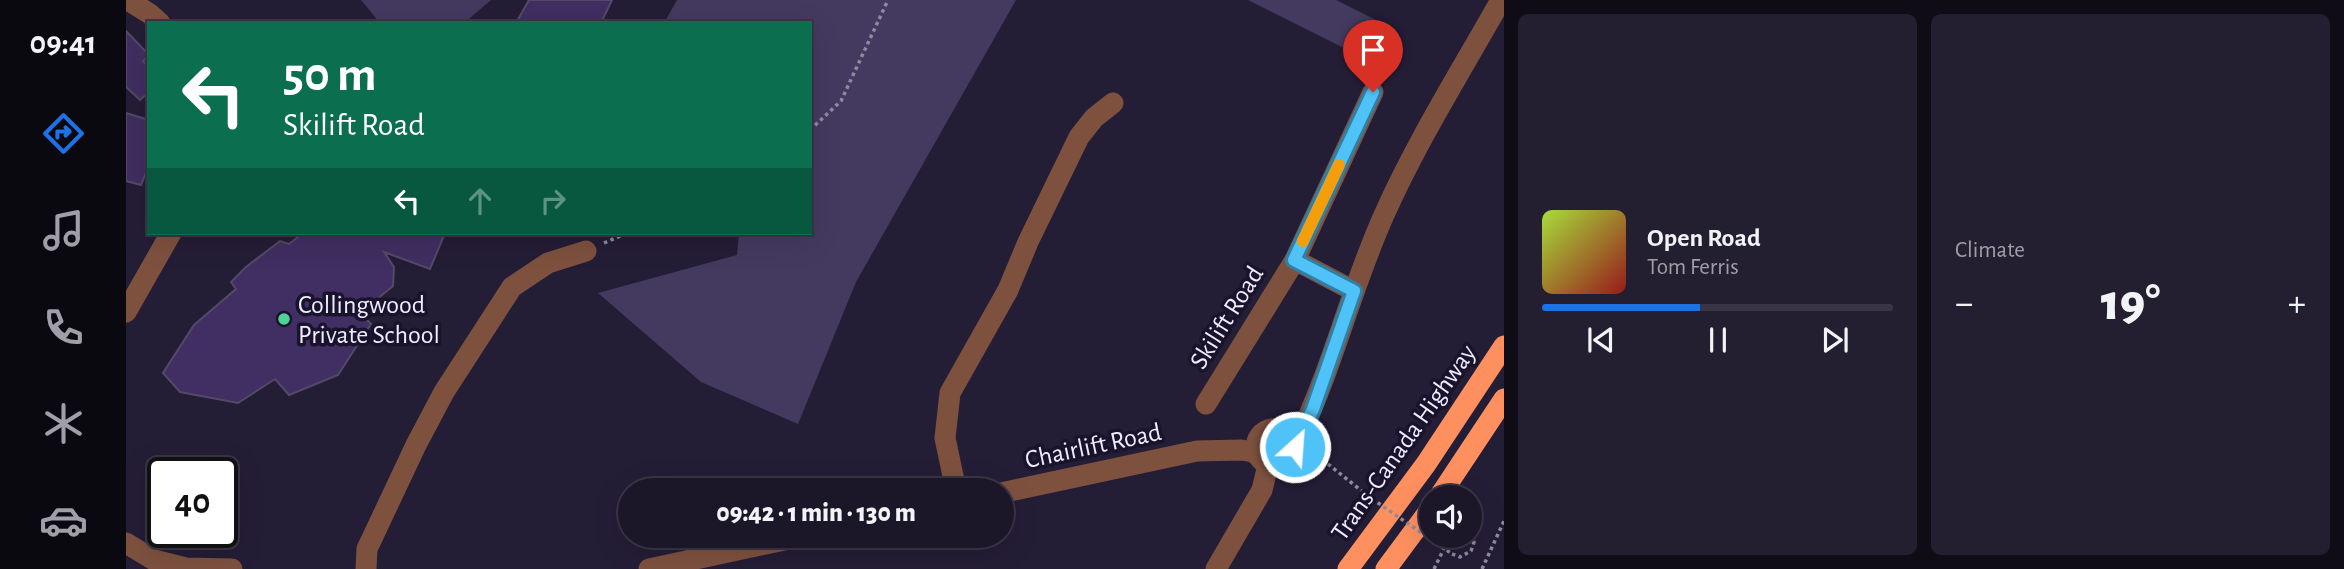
<!DOCTYPE html>
<html lang="en">
<head>
<meta charset="utf-8">
<style>
	:root { --surface:#1b1628; --page:#241f30; --text:#f1f3f6; --muted:#a09fa8; --line:#393545; --accent:#1a73e8 }
	body { margin:0; font-family:"Alegreya Sans",sans-serif; background:var(--page); color:var(--text); height:100vh; display:flex; flex-direction:column; font-size:26px; white-space:nowrap }
	* { box-sizing:border-box; margin:0 }
	p { font-size:23px; color:var(--muted) }
	.icon { flex:none; width:38px; height:38px; fill:none; stroke:currentColor; stroke-width:2; stroke-linecap:round; stroke-linejoin:round }
	.map { position:relative; flex:1; overflow:hidden }
	.panel { display:flex; flex-direction:column; gap:14px; padding:14px; background:#0f0c16; width:840px }
	.panel>* { flex:none }
	.banner { position:absolute; left:21px; top:21px; width:665px; height:214px; border-radius:0px; box-shadow:0 7px 28px #0002,0 0 0 2px var(--line); background:#0b6e4f; color:#fff; overflow:hidden }
	.fabs { position:absolute; left:1293px; top:485px; display:grid; gap:14px }
	.fabs a { display:grid; place-items:center; width:63px; height:63px; border-radius:50%; background:var(--surface); box-shadow:0 7px 28px #0002,0 0 0 2px var(--line); font-size:35px }
	.speed { position:absolute; left:21px; top:457px; display:flex; gap:14px; font-size:35px; font-weight:700; text-align:center }
	.speed>* { display:grid; place-content:center; width:91px; height:91px; border-radius:50%; background:var(--surface); box-shadow:0 7px 28px #0002,0 0 0 2px var(--line); line-height:1 }
	.speed .limit { border:4px solid #111; border-radius:10px; background:#fff; color:#111 }
	.pin { position:absolute; display:grid; place-items:center; width:60px; height:60px; color:#fff; margin:-72px -30px; border-radius:50% 50% 50% 0; rotate:-45deg; box-shadow:0 0 7px #0007 }
	.pin .icon { rotate:45deg }
	.me { position:absolute; width:77px; margin:-38px; rotate:26deg; stroke-linejoin:round; filter:drop-shadow(0 0 5px #0008) }
	.turn { display:flex; align-items:center; gap:24px; height:147px; padding:0 21px; font-size:32px }
	.turn .icon { width:91px; height:91px; stroke-width:2.5 }
	.turn b { display:block; font-size:49px; line-height:60px }
	.lanes { display:flex; align-items:center; height:66px; padding:0 21px; background:#0003; justify-content:center; gap:35px; direction:ltr }
	.lanes .off { opacity:.35 }
	.big { font-size:52px; font-weight:800; line-height:1.1 }
	.panel .tile { flex:1; display:flex; flex-direction:column; justify-content:center; gap:10px; min-width:0; padding:0 24px; border-radius:10px; background:var(--page) }
	.song { display:flex; align-items:center; gap:21px }
	.cover { width:84px; height:84px; border-radius:10px; background:linear-gradient(135deg,hsl(80 70% 55%),hsl(0 70% 35%)) }
	.played { height:7px; border-radius:4px; background:linear-gradient(90deg,var(--accent) 45%,var(--line) 45%) }
	.keys { display:flex; justify-content:space-around; direction:ltr }
	.heat { display:flex; justify-content:space-between; align-items:center; font-size:38px; direction:ltr }
	.panel .tiles { flex:1; display:grid; gap:14px; grid-template-columns:repeat(2,1fr) }
	.trip { position:absolute; left:492px; top:478px; width:396px; height:70px; border-radius:35px; background:var(--surface); box-shadow:0 7px 28px #0002,0 0 0 2px var(--line); font-weight:800; line-height:70px; text-align:center }
	main { display:flex; flex:1; min-height:0 }
	.menu { display:flex; flex-direction:column; width:126px; justify-content:space-around; align-items:center; background:#0b0910; color:var(--muted) }
	.menu .icon { width:49px; height:49px }
	.menu .active { color:var(--accent) }
	.menu b { font-size:32px; color:var(--text) }
	.map>svg:first-child { display:block }
</style>
</head>
<body>
<main>
<nav class="menu">
<b>09:41</b>
<svg class="icon active" aria-label="directions" viewBox="0 0 24 24"><path d="M12 3l9 9-9 9-9-9zM9 14v-3h6M13 9l2 2-2 2"/></svg>
<svg class="icon" aria-label="music" viewBox="0 0 24 24"><path d="M9 18V5l10-2v13"/><circle cx="6" cy="18" r="3"/><circle cx="16" cy="16" r="3"/></svg>
<svg class="icon" aria-label="phone" viewBox="0 0 24 24"><path d="M5 4h4l2 5-3 2q2 4 5 5l2-3 5 2v4C11 20 4 13 5 4z"/></svg>
<svg class="icon" aria-label="climate" viewBox="0 0 24 24"><path d="M12 3v18M4 7l16 10M4 17L20 7"/></svg>
<svg class="icon" aria-label="car" viewBox="0 0 24 24"><path d="M5 17H2v-5l4-1 3-4h7l3 4 3 1v5h-3M9 17h6M6 11h13"/><circle cx="7" cy="17" r="2"/><circle cx="17" cy="17" r="2"/></svg>
</nav>
<div class="map">
<svg width="1378" height="569" viewBox="0 0 1378 569">
	<rect width="100%" height="100%" fill="#241d36"/>
	<g fill="#443a60">
		<path d="M235 0H365L338 23H254Z"/>
		<path d="M551 0H890L730 282 672 424 575 382 472 293 611 255 613 233H684V23H538Z"/>
		<path d="M1122 0H1210L1270 30 1258 68Z"/>
	</g>
	<g fill="#412e62" stroke="#534a67" stroke-width="2">
		<path d="M403 0H486L475 23H390Z"/>
		<path d="M0 31 23 55 17 61 23 68V92L14 100 0 87Z"/>
		<path d="M0 113 23 120V171L21 175H19L15 185 0 181Z"/>
		<path d="M177 233H319L304 269 258 252 268 267 267 286 234 313 245 324 212 375 163 395 149 379 112 403 54 392 37 373 68 325 110 289 105 282 120 267 154 241 163 244Z"/>
	</g>
	<g fill="none" stroke-linecap="round" stroke-linejoin="round">
		<g stroke="#8e899e" stroke-width="3.5" stroke-dasharray="3.5 3.5" stroke-linecap="butt">
			<path d="M684 130 715 101 762 0"/>
			<path d="M478 243 501 233"/>
			<path d="M1189 450 1202 464"/>
			<path d="M1326 554 1334 557 1345 551 1348 542 1344 533"/>
			<path d="M1308 569 1324 536"/>
			<path d="M1356 569 1378 521"/>
		</g>
		<g stroke="#7e513f" stroke-width="21">
			<path d="M2 0 24 14 34 23"/>
			<path d="M1169 260 1228 291"/>
			<path d="M0 312 45 233"/>
			<path d="M1080 404 1169 260 1247 92"/>
			<path d="M1169 447C1164 418 1125 426 1131 452 1135 467 1156 471 1165 459 1169 453 1169 445 1172 439 1207 367 1225 288 1258 215 1291 141 1335 71 1375 0"/>
			<path d="M830 490 819 438 824 393 882 290 902 242 953 137 968 118 987 103"/>
			<path d="M875 493 1071 451 1115 450 1127 452 1133 456"/>
			<path d="M0 543 28 560 60 568 106 569"/>
			<path d="M240 569 241 549 290 445 318 392 386 287 422 263 460 251"/>
			<path d="M523 569 677 536"/>
			<path d="M1090 569 1136 490 1142 465"/>
		</g>
		<g stroke="#fe8f5f" stroke-width="21">
			<path d="M1313 497 1378 399"/>
			<path d="M1222 569 1300 464 1378 346"/>
			<path d="M1260 569 1306 507"/>
		</g>
		<path stroke="#8e899e" stroke-width="3.5" stroke-dasharray="3.5 3.5" stroke-linecap="butt" d="M1202 464 1242 496 1326 554"/>
	</g>
	<g fill="none" stroke-linecap="round" stroke-linejoin="round">
		<defs>
			<path id="route" d="M1169 447 1187 409 1228 291 1168 260 1247 92"/>
		</defs>
		<use href="#route" stroke="#337fa1" stroke-width="18"/>
		<use href="#route" stroke="#4fc3f7" stroke-width="12"/>
		<path stroke="#f59e0b" stroke-width="12" d="M1177 241 1213 165"/>
	</g>
	<circle fill="#4dd39a" stroke="#1a132c" stroke-width="2.5" cx="158" cy="319" r="7"/>
	<g text-anchor="middle" stroke-width="7" stroke-linejoin="round" paint-order="stroke">
		<g font-size="26" fill="#efecfe" stroke="#1a132c" text-anchor="start">
			<text x="172" y="313">Collingwood<tspan x="172" dy="30">Private School</tspan></text>
		</g>
		<g font-size="26" fill="#efecfe" stroke="#1a132c">
			<text transform="translate(1100 317) rotate(-58)" y="9">Skilift Road</text>
			<text transform="translate(1277 442) rotate(-55)" y="9">Trans-Canada Highway</text>
			<text transform="translate(967 445) rotate(-12)" y="9">Chairlift Road</text>
		</g>
	</g>
</svg>
<div class="fabs">
<a><svg class="icon" aria-label="sound" viewBox="0 0 24 24"><path d="M4 9h4l5-4v14l-5-4H4zM17 9q2 3 0 6"/></svg></a>
</div>
<div class="speed"><div class="limit">40</div></div>
<div class="pin" style="left:1247px;top:92px;background:#d93025"><svg class="icon" aria-label="arrive" viewBox="0 0 24 24"><path d="M6 21V4h12l-3 4 3 4H6"/></svg></div>
<svg class="me" style="left:1169px;top:447px" viewBox="-20 -20 40 40"><circle r="17" fill="#4fc3f7" stroke="#fff" stroke-width="3"/><path d="M0-11L8 9 0 5-8 9z" fill="#fff"/></svg>
<div class="trip">09:42 · 1 min · 130 m</div>
<div class="banner">
<div class="turn"><svg class="icon" aria-label="left" viewBox="0 0 24 24"><path d="M17 20v-9H6M10 6l-5 5 5 5"/></svg><div><b>50 m</b>Skilift Road</div></div>
<div class="lanes"><svg class="icon" aria-label="left" viewBox="0 0 24 24"><path d="M17 20v-9H6M10 6l-5 5 5 5"/></svg><svg class="icon off" aria-label="ahead" viewBox="0 0 24 24"><path d="M12 20V5M6 11l6-6 6 6"/></svg><svg class="icon off" aria-label="right" viewBox="0 0 24 24"><path d="M7 20v-9h11M14 6l5 5-5 5"/></svg></div>
</div>
</div>
<section class="panel">
<div class="tiles">
<div class="tile">
<div class="song"><i class="cover"></i><div><b>Open Road</b><p>Tom Ferris</p></div></div>
<div class="played"></div>
<div class="keys"><svg class="icon" aria-label="previous" viewBox="0 0 24 24"><path d="M18 5L8 12l10 7zM5 5v14"/></svg><svg class="icon" aria-label="pause" viewBox="0 0 24 24"><path d="M8 5v14M16 5v14"/></svg><svg class="icon" aria-label="next" viewBox="0 0 24 24"><path d="M6 5l10 7-10 7zM19 5v14"/></svg></div>
</div>
<div class="tile"><p>Climate</p>
<div class="heat"><a>−</a><b class="big">19°</b><a>+</a></div>
</div>
</div>
</section>
</main>
</body>
</html>
